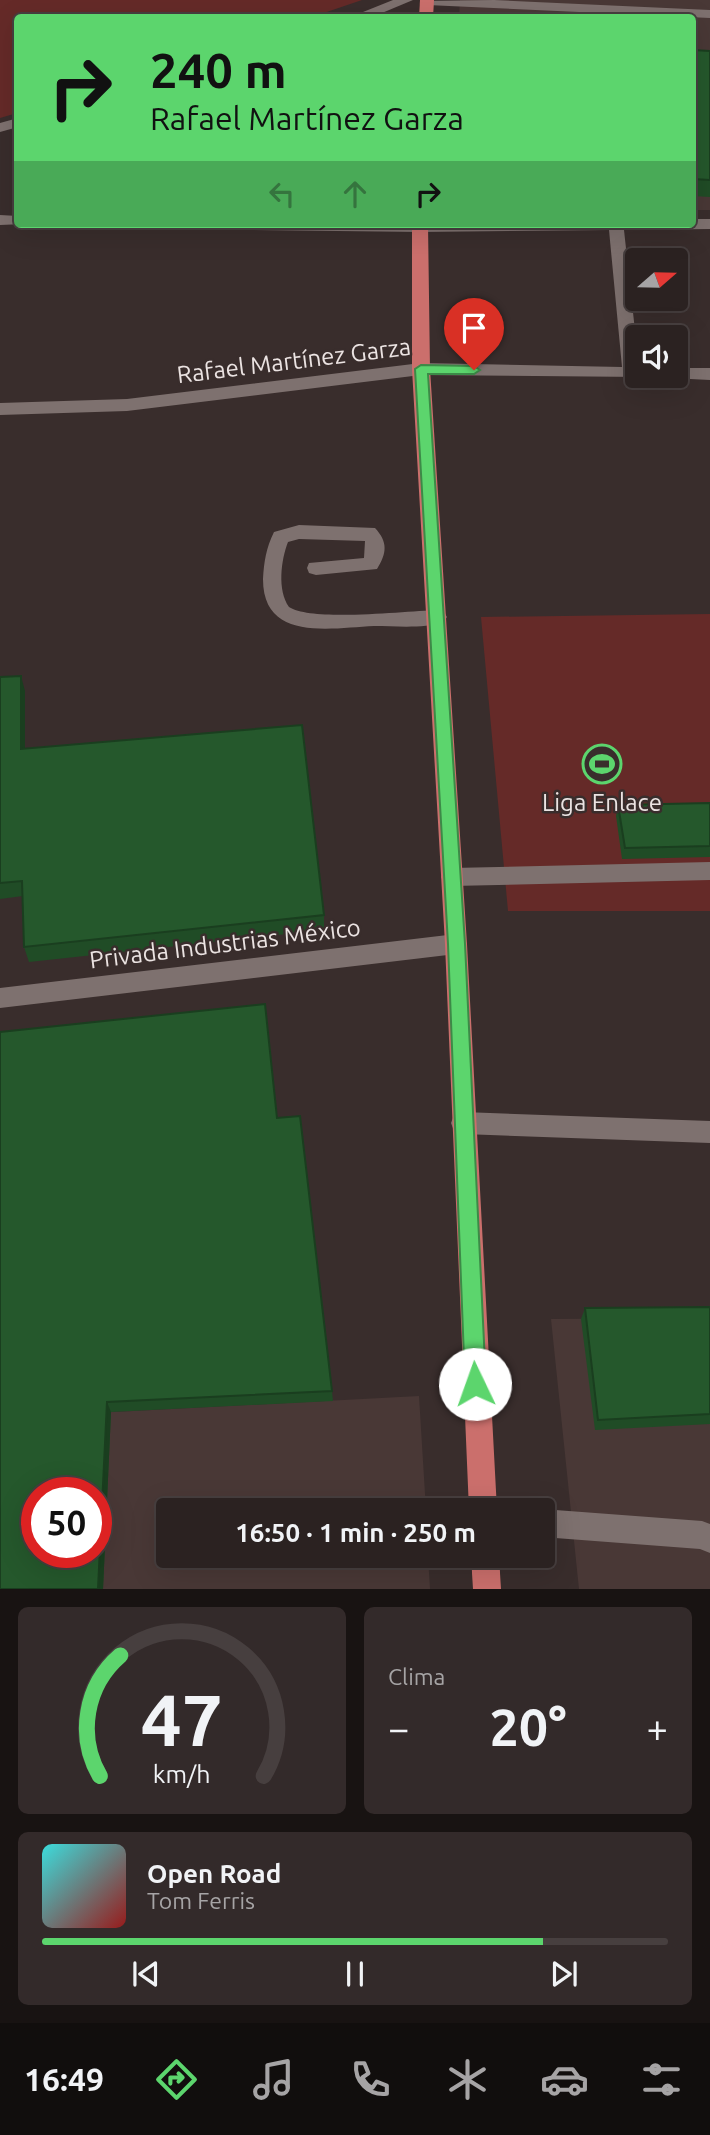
<!DOCTYPE html>
<html lang="es">
<head>
<meta charset="utf-8">
<style>
	:root { --surface:#2b2221; --page:#332a2a; --text:#f1f3f6; --muted:#a6a4a5; --line:#473f3f; --accent:#5cd56d }
	body { margin:0; font-family:Ubuntu,sans-serif; background:var(--page); color:var(--text); height:100vh; display:flex; flex-direction:column; font-size:26px; white-space:nowrap }
	* { box-sizing:border-box; margin:0 }
	p { font-size:23px; color:var(--muted) }
	.icon { flex:none; width:38px; height:38px; fill:none; stroke:currentColor; stroke-width:2; stroke-linecap:round; stroke-linejoin:round }
	.map { position:relative; height:1589px; overflow:hidden }
	.panel { display:flex; flex-direction:column; gap:18px; padding:18px; background:#181312; flex:1 }
	.panel>* { flex:none }
	.banner { position:absolute; left:14px; top:14px; width:682px; height:214px; border-radius:7px; box-shadow:0 7px 28px #0002,0 0 0 2px var(--line); background:#5cd56d; color:#111; overflow:hidden }
	.needle { width:46px; rotate:70deg }
	.controls { position:absolute; left:625px; top:248px; display:grid; gap:14px }
	.controls a { display:grid; place-items:center; width:63px; height:63px; border-radius:7px; background:var(--surface); box-shadow:0 7px 28px #0002,0 0 0 2px var(--line); font-size:35px }
	.speed { position:absolute; left:21px; top:1477px; display:flex; gap:14px; font-size:35px; font-weight:700; text-align:center }
	.speed>* { display:grid; place-content:center; width:91px; height:91px; border-radius:50%; background:var(--surface); box-shadow:0 7px 28px #0002,0 0 0 2px var(--line); line-height:1 }
	.speed .limit { border:10px solid #d22; background:#fff; color:#111 }
	.pin { position:absolute; display:grid; place-items:center; width:60px; height:60px; color:#fff; margin:-72px -30px; border-radius:50% 50% 50% 0; rotate:-45deg; box-shadow:0 0 7px #0007 }
	.pin .icon { rotate:45deg }
	.me { position:absolute; width:77px; margin:-38px; rotate:357deg; stroke-linejoin:round; filter:drop-shadow(0 0 5px #0008) }
	.turn { display:flex; align-items:center; gap:24px; height:147px; padding:0 21px; font-size:32px }
	.turn .icon { width:91px; height:91px; stroke-width:2.5 }
	.turn b { display:block; font-size:49px; line-height:60px }
	.lanes { display:flex; align-items:center; height:66px; padding:0 21px; background:#0003; justify-content:center; gap:35px; direction:ltr }
	.lanes .off { opacity:.35 }
	.big { font-size:52px; font-weight:700; line-height:1.1 }
	.panel .tile { flex:1; display:flex; flex-direction:column; justify-content:center; gap:10px; min-width:0; padding:0 24px; border-radius:10px; background:var(--page) }
	.panel .dial { align-items:center; gap:0 }
	.dial svg { height:182px; overflow:visible; fill:none; stroke:var(--line); stroke-width:7; stroke-linecap:round; text-anchor:middle }
	.dial text { fill:var(--text); stroke:none }
	.song { display:flex; align-items:center; gap:21px }
	.cover { width:84px; height:84px; border-radius:10px; background:linear-gradient(135deg,hsl(180 70% 55%),hsl(0 70% 35%)) }
	.played { height:7px; border-radius:4px; background:linear-gradient(90deg,var(--accent) 80%,var(--line) 80%) }
	.keys { display:flex; justify-content:space-around; direction:ltr }
	.heat { display:flex; justify-content:space-between; align-items:center; font-size:38px; direction:ltr }
	.panel .tiles { flex:1; display:grid; gap:18px; grid-template-columns:1fr 1fr }
	.tile:last-child { grid-column:span 2 }
	.trip { position:absolute; left:156px; top:1498px; width:399px; height:70px; border-radius:7px; background:var(--surface); box-shadow:0 7px 28px #0002,0 0 0 2px var(--line); font-weight:700; line-height:70px; text-align:center }
	.dock { display:flex; height:112px; justify-content:space-around; align-items:center; background:#110e0d; color:var(--muted) }
	.dock .icon { width:49px; height:49px }
	.dock .on { color:var(--accent) }
	.dock b { font-size:32px; color:var(--text) }
	.map>svg:first-child { display:block }
</style>
</head>
<body>
<div class="map">
<svg width="710" height="1589" viewBox="0 0 710 1589">
	<rect width="100%" height="100%" fill="#392d2c"/>
	<g fill="#493836" fill-rule="evenodd">
		<path d="M460 0H710V210H693V18H459Z"/>
		<path d="M710 1318V1589H579L551 1319Z"/>
		<path d="M419 1396 426 1510H168V1556H428L430 1589H0V1418ZM37 1493H96V1552H37Z"/>
	</g>
	<g fill="#652a28">
		<path d="M0 0H362L309 18H18L17 113 0 118Z"/>
		<path d="M710 614V911H508L481 617Z"/>
	</g>
	<g fill="none" stroke-linecap="round" stroke-linejoin="round">
		<g fill="#7e716f" fill-rule="evenodd">
			<path d="M393 0H413L370 18H348Z"/>
			<path d="M494 0 710 10V18L427 5 420 1Z"/>
			<path d="M18 118V127L0 132V123Z"/>
			<path d="M0 215 18 216V224H24L0 225Z"/>
			<path d="M693 219H710V229L624 230 637 349V376L643 377 421 375 127 411 0 415V403L127 399 421 363 622 367 609 230 420 232 168 229 160 224H693Z"/>
			<path d="M676 368H710V380L670 378 676 376Z"/>
			<path d="M299 525 375 528C388 542 387 553 377 569L316 575 309 573 307 568 309 563 364 558 365 541 299 539 288 542C281 560 277 590 289 607 312 622 406 611 437 610L444 612 447 617 444 622C423 629 396 626 374 626 330 628 263 642 263 579 264 562 266 548 274 532Z"/>
			<path d="M710 862V880L452 886 444 883 441 877 444 871 452 868Z"/>
			<path d="M456 934 464 937 467 944 464 951 456 954 0 1008V988Z"/>
			<path d="M463 1112 710 1121V1143L463 1134 454 1131 451 1123 454 1115Z"/>
			<path d="M542 1509 702 1521 710 1524V1553L700 1549 542 1537V1510H539Z"/>
		</g>
		<g fill="#cb6f6c" fill-rule="evenodd">
			<path d="M420 0H434L433 18H419Z"/>
			<path d="M412 224H428L430 369 467 944 497 1510H469L445 944 412 369Z"/>
			<path d="M471 1556H499L501 1589H473Z"/>
		</g>
	</g>
	<g fill="#204c26">
		<path d="M693 50 710 51V197L693 196Z"/>
		<path d="M0 677 25 691V749L324 915V930L29 962 24 947 23 896 0 899Z"/>
		<path d="M710 803V857L622 859 616 816 618 805Z"/>
		<path d="M265 1004 277 1118 332 1391 333 1401 111 1412 103 1589H0Z"/>
		<path d="M710 1307V1424L595 1430 581 1319 585 1308Z"/>
	</g>
	<g fill="#1a3e1f">
		<path d="M21 676 25 691V765L21 749Z"/>
		<path d="M107 1402 111 1412 103 1589H98Z"/>
	</g>
	<g fill="#25582c" stroke="#1a3e1f" stroke-width="2" fill-rule="evenodd">
		<path d="M693 50 710 51V180L693 179Z"/>
		<path d="M21 676V749L302 725 324 915 24 947 22 881 0 883V677Z"/>
		<path d="M710 803V846L625 848 618 805Z"/>
		<path d="M265 1004 277 1118 300 1116 332 1391 107 1402 98 1589H0V1032ZM37 1493H96V1552H37Z"/>
		<path d="M710 1307V1414L598 1420 585 1308Z"/>
	</g>
	<path fill="#5cd56d" stroke="#3c8a47" stroke-width="2" d="M421 365 474 366 480 370 474 374H428L465 944 486 1384 483 1392 475 1394 468 1392 465 1384 448 944 415 369Z"/>
	<defs>
		<symbol id="stadium-ring" viewBox="-11 -11 22 22"><circle r="9.5" fill="#392d2c" stroke="#5cd56d" stroke-width="1.5"/><path d="M0-5a6.5 5 0 1 0 0 10a6.5 5 0 1 0 0-10ZM-3.5-1.8h7v3.6h-7Z" fill="#5cd56d"/></symbol>
	</defs>
	<g fill-rule="evenodd">
		<use href="#stadium-ring" x="580" y="742" width="44" height="44"/>
	</g>
	<g text-anchor="middle" stroke-width="5" stroke-linejoin="round" paint-order="stroke">
		<g font-size="24" fill="#ebe3e2" stroke="#392d2c">
			<text transform="translate(294 361) rotate(-7)" y="8">Rafael Martínez Garza</text>
			<text transform="translate(225 944) rotate(-7)" y="8">Privada Industrias México</text>
		</g>
		<g font-size="24" fill="#ebe3e2" stroke="#392d2c">
			<text x="602" y="811">Liga Enlace</text>
		</g>
	</g>
</svg>
<div class="controls">
<a><svg class="needle" viewBox="-14 -14 28 28"><path d="M0-13l5 13h-10z" fill="#e53935"/><path d="M0 13l5-13h-10z" fill="#a6a4a5"/></svg></a>
<a><svg class="icon" aria-label="sound" viewBox="0 0 24 24"><path d="M4 9h4l5-4v14l-5-4H4zM17 9q2 3 0 6"/></svg></a>
</div>
<div class="speed"><div class="limit">50</div></div>
<div class="pin" style="left:474px;top:370px;background:#d93025"><svg class="icon" aria-label="arrive" viewBox="0 0 24 24"><path d="M6 21V4h12l-3 4 3 4H6"/></svg></div>
<svg class="me" style="left:475px;top:1384px" viewBox="-20 -20 40 40"><circle r="19" fill="#fff"/><path d="M0-13L10 11 0 6-10 11z" fill="#5cd56d"/></svg>
<div class="trip">16:50 · 1 min · 250 m</div>
<div class="banner">
<div class="turn"><svg class="icon" aria-label="right" viewBox="0 0 24 24"><path d="M7 20v-9h11M14 6l5 5-5 5"/></svg><div><b>240 m</b>Rafael Martínez Garza</div></div>
<div class="lanes"><svg class="icon off" aria-label="left" viewBox="0 0 24 24"><path d="M17 20v-9H6M10 6l-5 5 5 5"/></svg><svg class="icon off" aria-label="ahead" viewBox="0 0 24 24"><path d="M12 20V5M6 11l6-6 6 6"/></svg><svg class="icon" aria-label="right" viewBox="0 0 24 24"><path d="M7 20v-9h11M14 6l5 5-5 5"/></svg></div>
</div>
</div>
<section class="panel">
<div class="tiles">
<div class="tile dial"><svg viewBox="0 0 100 80">
<path d="M14 69A42 42 0 1 1 86 69"/>
<path d="M14 69A42 42 0 0 1 23 16" stroke="#5cd56d"/>
<text x="50" y="56" font-size="32" font-weight="700">47</text>
<text x="50" y="72" font-size="11">km/h</text>
</svg></div>
<div class="tile"><p>Clima</p>
<div class="heat"><a>−</a><b class="big">20°</b><a>+</a></div>
</div>
<div class="tile">
<div class="song"><i class="cover"></i><div><b>Open Road</b><p>Tom Ferris</p></div></div>
<div class="played"></div>
<div class="keys"><svg class="icon" aria-label="previous" viewBox="0 0 24 24"><path d="M18 5L8 12l10 7zM5 5v14"/></svg><svg class="icon" aria-label="pause" viewBox="0 0 24 24"><path d="M8 5v14M16 5v14"/></svg><svg class="icon" aria-label="next" viewBox="0 0 24 24"><path d="M6 5l10 7-10 7zM19 5v14"/></svg></div>
</div>
</div>
</section>
<nav class="dock">
<b>16:49</b>
<svg class="icon on" aria-label="directions" viewBox="0 0 24 24"><path d="M12 3l9 9-9 9-9-9zM9 14v-3h6M13 9l2 2-2 2"/></svg>
<svg class="icon" aria-label="music" viewBox="0 0 24 24"><path d="M9 18V5l10-2v13"/><circle cx="6" cy="18" r="3"/><circle cx="16" cy="16" r="3"/></svg>
<svg class="icon" aria-label="phone" viewBox="0 0 24 24"><path d="M5 4h4l2 5-3 2q2 4 5 5l2-3 5 2v4C11 20 4 13 5 4z"/></svg>
<svg class="icon" aria-label="climate" viewBox="0 0 24 24"><path d="M12 3v18M4 7l16 10M4 17L20 7"/></svg>
<svg class="icon" aria-label="car" viewBox="0 0 24 24"><path d="M5 17H2v-5l4-1 3-4h7l3 4 3 1v5h-3M9 17h6M6 11h13"/><circle cx="7" cy="17" r="2"/><circle cx="17" cy="17" r="2"/></svg>
<svg class="icon" aria-label="filters" viewBox="0 0 24 24"><path d="M4 7h16M4 17h16"/><circle cx="9" cy="7" r="2"/><circle cx="15" cy="17" r="2"/></svg>
</nav>
</body>
</html>
